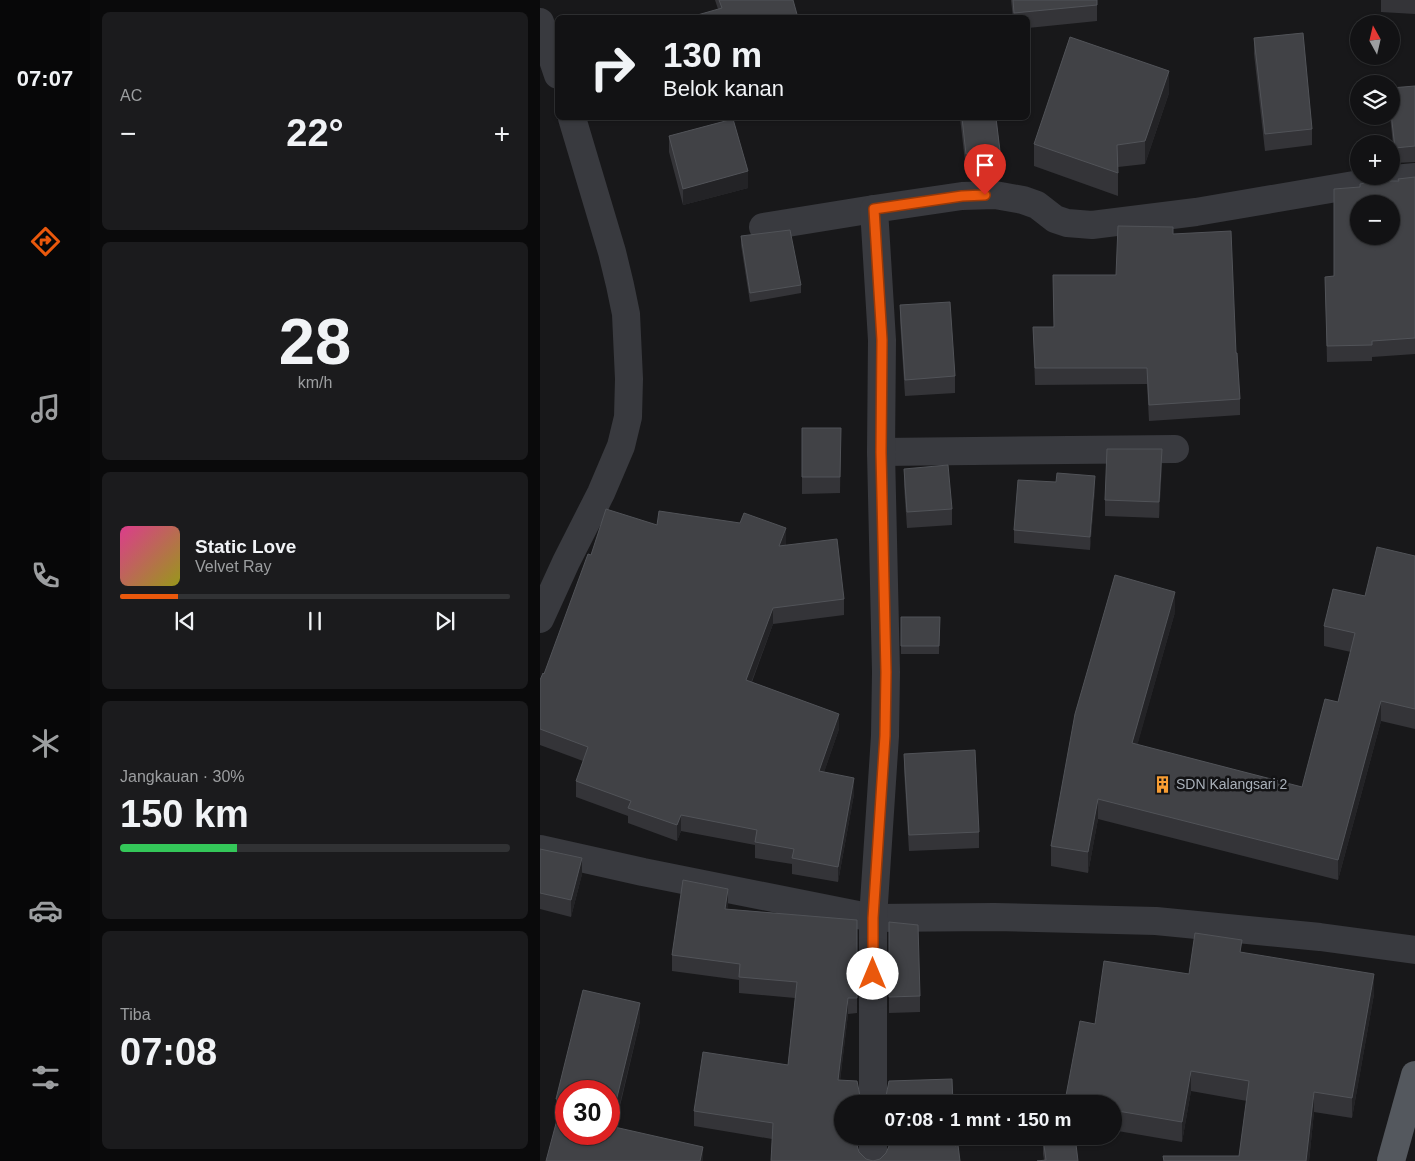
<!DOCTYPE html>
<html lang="id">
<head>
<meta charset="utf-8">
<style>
	:root { --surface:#121214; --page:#1b1b1d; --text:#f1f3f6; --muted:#9c9ea0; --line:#313234; --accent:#ea580c }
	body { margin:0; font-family:Helvetica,sans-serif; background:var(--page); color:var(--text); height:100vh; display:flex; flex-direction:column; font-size:19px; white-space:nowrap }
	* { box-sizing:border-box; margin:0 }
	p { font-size:16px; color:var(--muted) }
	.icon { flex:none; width:28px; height:28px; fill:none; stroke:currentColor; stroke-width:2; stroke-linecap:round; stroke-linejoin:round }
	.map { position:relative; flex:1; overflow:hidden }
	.drawer { display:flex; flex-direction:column; gap:12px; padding:12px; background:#0a0a0b; width:450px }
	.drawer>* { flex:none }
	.banner { position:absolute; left:15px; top:15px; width:475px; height:105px; border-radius:8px; box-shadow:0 1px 4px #0004,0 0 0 1px var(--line); background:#121214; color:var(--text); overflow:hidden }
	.needle { width:32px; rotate:352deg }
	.fabs { position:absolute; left:810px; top:15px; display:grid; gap:10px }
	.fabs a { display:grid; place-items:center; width:50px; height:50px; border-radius:50%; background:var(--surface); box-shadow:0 1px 4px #0004,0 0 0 1px var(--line); font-size:25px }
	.speed { position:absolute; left:15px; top:1080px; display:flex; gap:10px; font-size:25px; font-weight:700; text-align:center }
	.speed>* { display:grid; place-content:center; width:65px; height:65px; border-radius:50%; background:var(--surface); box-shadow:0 1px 4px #0004,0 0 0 1px var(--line); line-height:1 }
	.speed .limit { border:8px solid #d22; background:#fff; color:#111 }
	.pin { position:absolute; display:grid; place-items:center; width:42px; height:42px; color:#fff; margin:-51px -21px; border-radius:50% 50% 50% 0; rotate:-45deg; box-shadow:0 0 5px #0007 }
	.pin .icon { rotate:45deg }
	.me { position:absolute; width:55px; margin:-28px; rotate:0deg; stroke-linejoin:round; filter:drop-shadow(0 0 4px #0008) }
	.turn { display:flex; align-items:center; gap:18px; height:105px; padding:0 25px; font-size:22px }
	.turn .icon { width:65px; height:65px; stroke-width:2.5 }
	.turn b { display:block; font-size:35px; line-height:42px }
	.big { font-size:38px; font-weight:800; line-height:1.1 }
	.drawer .widget { flex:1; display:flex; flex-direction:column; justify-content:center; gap:8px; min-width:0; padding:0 18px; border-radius:8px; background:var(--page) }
	.drawer .dial { align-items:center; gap:0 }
	.dial b { font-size:65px; line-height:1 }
	.song { display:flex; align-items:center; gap:15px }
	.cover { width:60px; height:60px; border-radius:8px; background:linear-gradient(135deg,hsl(330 70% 55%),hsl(60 70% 35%)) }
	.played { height:5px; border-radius:2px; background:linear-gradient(90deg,var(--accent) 15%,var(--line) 15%) }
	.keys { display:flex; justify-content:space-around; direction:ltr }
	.heat { display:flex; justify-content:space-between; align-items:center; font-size:28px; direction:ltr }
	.charge { height:8px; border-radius:4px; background:linear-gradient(90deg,#34c759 30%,var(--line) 0) }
	.trip { position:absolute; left:294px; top:1095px; width:288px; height:50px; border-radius:25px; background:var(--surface); box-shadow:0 1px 4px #0004,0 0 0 1px var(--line); font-weight:800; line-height:50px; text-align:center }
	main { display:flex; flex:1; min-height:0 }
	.menu { display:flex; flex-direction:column; width:90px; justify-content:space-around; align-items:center; background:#070708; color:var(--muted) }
	.menu .icon { width:35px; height:35px }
	.menu .current { color:var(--accent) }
	.menu b { font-size:22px; color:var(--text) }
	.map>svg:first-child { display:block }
</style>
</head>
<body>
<main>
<nav class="menu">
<b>07:07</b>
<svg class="icon current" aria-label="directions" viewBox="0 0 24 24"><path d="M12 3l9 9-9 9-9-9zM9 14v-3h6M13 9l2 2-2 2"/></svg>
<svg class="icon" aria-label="music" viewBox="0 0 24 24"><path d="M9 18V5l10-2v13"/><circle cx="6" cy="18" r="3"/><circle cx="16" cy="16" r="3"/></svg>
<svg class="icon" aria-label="phone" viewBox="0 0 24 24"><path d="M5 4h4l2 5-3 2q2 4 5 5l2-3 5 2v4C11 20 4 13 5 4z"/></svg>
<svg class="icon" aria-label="climate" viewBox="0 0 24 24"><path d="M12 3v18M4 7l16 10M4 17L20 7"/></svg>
<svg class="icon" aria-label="car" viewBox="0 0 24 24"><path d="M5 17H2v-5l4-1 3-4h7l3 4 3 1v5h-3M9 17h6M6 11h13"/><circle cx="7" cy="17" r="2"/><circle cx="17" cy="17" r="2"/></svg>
<svg class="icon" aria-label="filters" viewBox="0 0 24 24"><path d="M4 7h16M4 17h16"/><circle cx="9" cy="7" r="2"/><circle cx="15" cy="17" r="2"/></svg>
</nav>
<section class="drawer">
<div class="widget"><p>AC</p>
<div class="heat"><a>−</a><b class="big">22°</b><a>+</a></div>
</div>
<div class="widget dial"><b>28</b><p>km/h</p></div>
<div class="widget">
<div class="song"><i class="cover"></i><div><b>Static Love</b><p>Velvet Ray</p></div></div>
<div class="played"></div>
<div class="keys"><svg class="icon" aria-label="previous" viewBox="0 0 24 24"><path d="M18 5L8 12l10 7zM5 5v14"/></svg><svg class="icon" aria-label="pause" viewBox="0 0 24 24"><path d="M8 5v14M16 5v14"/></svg><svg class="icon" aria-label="next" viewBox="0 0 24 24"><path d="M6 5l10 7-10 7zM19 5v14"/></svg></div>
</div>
<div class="widget"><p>Jangkauan · 30%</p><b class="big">150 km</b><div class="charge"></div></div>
<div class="widget"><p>Tiba</p><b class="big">07:08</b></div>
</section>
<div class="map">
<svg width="875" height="1161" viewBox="0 0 875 1161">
	<rect width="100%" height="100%" fill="#18181a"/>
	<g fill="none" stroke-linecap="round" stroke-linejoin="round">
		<g stroke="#393a3f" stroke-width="28">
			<path d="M0 22 18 75"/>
			<path d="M223 227 334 209"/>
			<path d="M341 452 635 449"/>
			<path d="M0 619 26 562 61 493 81 446 88 417 89 379 86 314 80 285 72 252 32 118"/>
			<path d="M0 849 103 872 333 918 454 917 616 921 780 937 875 950"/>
			<path d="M333 1104V918L345 736 346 672 341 452 342 340 334 209 422 196 455 195 483 200 497 205 515 219 527 223 552 225 656 212 843 180 875 177"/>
			<path d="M333 1161V1136"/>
		</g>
		<path stroke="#54585e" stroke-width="28" d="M851 1161 875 1075"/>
	</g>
	<g fill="#343438">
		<path d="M175 0H253L178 9Z"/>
		<path d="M471 0H557V21L488 28V18H473Z"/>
		<path d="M841 0H875V14L841 12Z"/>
		<path d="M714 38 772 129V145L725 151 714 54Z"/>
		<path d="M875 86V162L855 163 850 116H851Z"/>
		<path d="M629 93 605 164 578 167V196L494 166V144Z"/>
		<path d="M192 118H198L193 119 208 188 143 205 129 152V136L193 119Z"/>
		<path d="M420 118H456L460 151V167L426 170Z"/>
		<path d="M875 177V354L832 357V361L787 362 785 277 794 276 820 187 858 181Z"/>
		<path d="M633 234 696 353 700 399V415L609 421 607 384 495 385 493 327H513L576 275Z"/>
		<path d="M201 236 261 285V293L210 302 201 245Z"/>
		<path d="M360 305 415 376V393L365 396 360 321Z"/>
		<path d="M262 428H301L300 493 262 494Z"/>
		<path d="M622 465 619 518 565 516V500Z"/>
		<path d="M364 469 412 509V525L367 528 364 485Z"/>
		<path d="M516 482 555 489 550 550 474 543V530Z"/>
		<path d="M117 525 246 544 245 546 304 599V615L233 624 212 682 299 729 284 772 314 794 298 882 252 874V864L215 858V845L141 831 137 841 88 823V816L36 797V781L43 761 0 745V680L4 674 51 555Z"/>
		<path d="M875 556V729L841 721 798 880 558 819 548 873 511 866V846L635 612 597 745 762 787 798 702 811 652 784 646V626L825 596Z"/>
		<path d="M361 617H400L399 654H361Z"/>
		<path d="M364 754 439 832V848L369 851 364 770Z"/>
		<path d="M0 849 42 874 31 917 0 909Z"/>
		<path d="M188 905 187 909 317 920V1013L308 1014 300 1081 326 1102 333 1104H413H302L319 1152 326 1159 333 1161 415 1146 420 1161H231L232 1139 154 1126V1111L248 1065 255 998 199 993V980L132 971V955Z"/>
		<path d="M349 922 380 996V1012L349 1013Z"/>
		<path d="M702 952 834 994 812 1118 774 1112 769 1161H623V1156H699L707 1101 651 1091 642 1142 572 1130V1104H525V1101L555 1024 649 974Z"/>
		<path d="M100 1021 75 1127 163 1161 16 1117V1099Z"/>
		<path d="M503 1138 538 1161 504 1160 503 1154Z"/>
	</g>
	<g fill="#232326">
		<path d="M629 71V93L605 164V141Z"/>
		<path d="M208 171V188L143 205V189Z"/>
		<path d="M622 449V465L619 518V502Z"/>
		<path d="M555 476V489L550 550V537Z"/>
		<path d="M246 528V544L239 562V546Z"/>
		<path d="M635 592V612L592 764V743Z"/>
		<path d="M233 608V624L206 696V680Z"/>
		<path d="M841 701V721L798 880V860Z"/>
		<path d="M299 714V729L279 787V771Z"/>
		<path d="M314 778V794L298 882V867Z"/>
		<path d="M558 799V819L548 873V852Z"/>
		<path d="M141 815V831L137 841V825Z"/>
		<path d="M42 858V874L31 917V900Z"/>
		<path d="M188 889V905L185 924V909Z"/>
		<path d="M834 974V994L812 1118V1098Z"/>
		<path d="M308 998V1014L298 1096V1080Z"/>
		<path d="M100 1003V1021L70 1144V1126Z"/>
		<path d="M651 1071V1091L642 1142V1122Z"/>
		<path d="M774 1092V1112L769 1161H766Z"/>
		<path d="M163 1147V1161H160Z"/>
	</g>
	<g fill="#414246" stroke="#515358" fill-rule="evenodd">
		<path d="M179 0H253L258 18H147L182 8Z"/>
		<path d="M473 0H557V5L474 13Z"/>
		<path d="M763 33 772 129 725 134 714 38Z"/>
		<path d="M530 37 629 71 605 141 577 145 578 173 494 144Z"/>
		<path d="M875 86V146L855 148 851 113V88Z"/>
		<path d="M422 118H456L460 151 426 154Z"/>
		<path d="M193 119 208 171 143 189 129 136Z"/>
		<path d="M875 177V338L832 341V345L787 346 785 277 794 276V189L820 187V184L837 181H859L858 179ZM819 204H851V236H819Z"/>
		<path d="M578 226 633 227V234L691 231 696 353H697L700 399 609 405 607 368H495L493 327H514L513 275H576Z"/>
		<path d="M250 230 261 285 210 293 201 236Z"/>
		<path d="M410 302 415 376 365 380 360 305Z"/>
		<path d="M262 428H301L300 477H262Z"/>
		<path d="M567 449H622L619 502 565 500Z"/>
		<path d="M408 465 412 509 367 512 364 469Z"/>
		<path d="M517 473 555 476 550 537 474 530 478 480 516 482Z"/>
		<path d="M66 509 117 525 119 511 200 523 204 513 246 528 239 546 297 539 304 599 233 608 206 680 299 714 279 771 314 778 298 867 252 858 254 849 215 842 217 830 141 815 137 825 88 808 91 801 36 781 48 747 0 729V680L3 673 4 674 48 554 51 555Z"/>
		<path d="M837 547 875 556V709L841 701 798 860 558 799 548 852 511 846 535 714 575 575 635 592 592 743 762 787 785 699 798 702 815 633 784 626 793 589 825 596Z"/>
		<path d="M361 617H400L399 646H361Z"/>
		<path d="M435 750 439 832 369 835 364 754Z"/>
		<path d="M0 849 42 858 31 900 0 893Z"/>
		<path d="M143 880 188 889 185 909 317 920V998H308L298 1080 317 1081 320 1096 326 1102 333 1104 340 1102 346 1096 349 1081 412 1079 413 1104H302V1136H317V1145L319 1152 326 1159 333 1161 340 1159 346 1153 349 1146V1136H415V1146L418 1145 420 1161H231L233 1123 154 1111 163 1052 248 1065 257 982 199 977 200 964 132 955Z"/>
		<path d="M349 922 378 925 380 996 349 997Z"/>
		<path d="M655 933 702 940 700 952 834 974 812 1098 774 1092 766 1161H624L623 1156H699L709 1081 651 1071 642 1122 572 1110V1104H538L525 1101 540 1021 555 1024 564 961 649 974Z"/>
		<path d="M43 990 100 1003 70 1126 163 1147 160 1161H6L22 1101 16 1099ZM26 1091H69V1134H26Z"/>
		<path d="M514 1136H535L538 1161H497L506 1160 503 1138Z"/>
	</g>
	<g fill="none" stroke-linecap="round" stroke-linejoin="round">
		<defs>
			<path id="route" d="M333 974V918L345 736 346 672 341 452 342 340 334 209 422 196 445 195"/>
		</defs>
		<use href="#route" stroke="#983908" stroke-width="12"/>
		<use href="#route" stroke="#ea580c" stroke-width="9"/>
	</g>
	<defs>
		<symbol id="building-bare" viewBox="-9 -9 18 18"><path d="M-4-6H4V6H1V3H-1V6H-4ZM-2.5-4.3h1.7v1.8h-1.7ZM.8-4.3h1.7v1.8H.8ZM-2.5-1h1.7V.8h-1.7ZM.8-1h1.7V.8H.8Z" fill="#f79d33" stroke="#131315" stroke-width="2.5" paint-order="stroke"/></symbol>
	</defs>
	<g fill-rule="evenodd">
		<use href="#building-bare" x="610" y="772" width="25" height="25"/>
	</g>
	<g text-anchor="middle" stroke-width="5" stroke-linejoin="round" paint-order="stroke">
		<g font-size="14" fill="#aab1ba" stroke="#131315" text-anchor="start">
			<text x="636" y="789">SDN Kalangsari 2</text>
		</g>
	</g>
</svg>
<div class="fabs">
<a><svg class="needle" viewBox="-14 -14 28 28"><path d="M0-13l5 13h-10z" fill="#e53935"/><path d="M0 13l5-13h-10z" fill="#9c9ea0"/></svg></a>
<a><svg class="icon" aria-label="layers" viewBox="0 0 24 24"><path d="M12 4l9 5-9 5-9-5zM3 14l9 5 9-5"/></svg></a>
<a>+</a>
<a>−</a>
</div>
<div class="speed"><div class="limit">30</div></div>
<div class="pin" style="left:445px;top:195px;background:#d93025"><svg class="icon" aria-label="arrive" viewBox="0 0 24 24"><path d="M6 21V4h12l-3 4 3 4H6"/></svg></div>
<svg class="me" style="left:333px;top:974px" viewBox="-20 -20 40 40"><circle r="19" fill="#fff"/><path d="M0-13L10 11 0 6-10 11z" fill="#ea580c"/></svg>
<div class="trip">07:08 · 1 mnt · 150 m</div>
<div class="banner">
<div class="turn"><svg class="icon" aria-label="right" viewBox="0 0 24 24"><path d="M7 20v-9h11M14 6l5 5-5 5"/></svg><div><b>130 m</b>Belok kanan</div></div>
</div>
</div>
</main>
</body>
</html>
